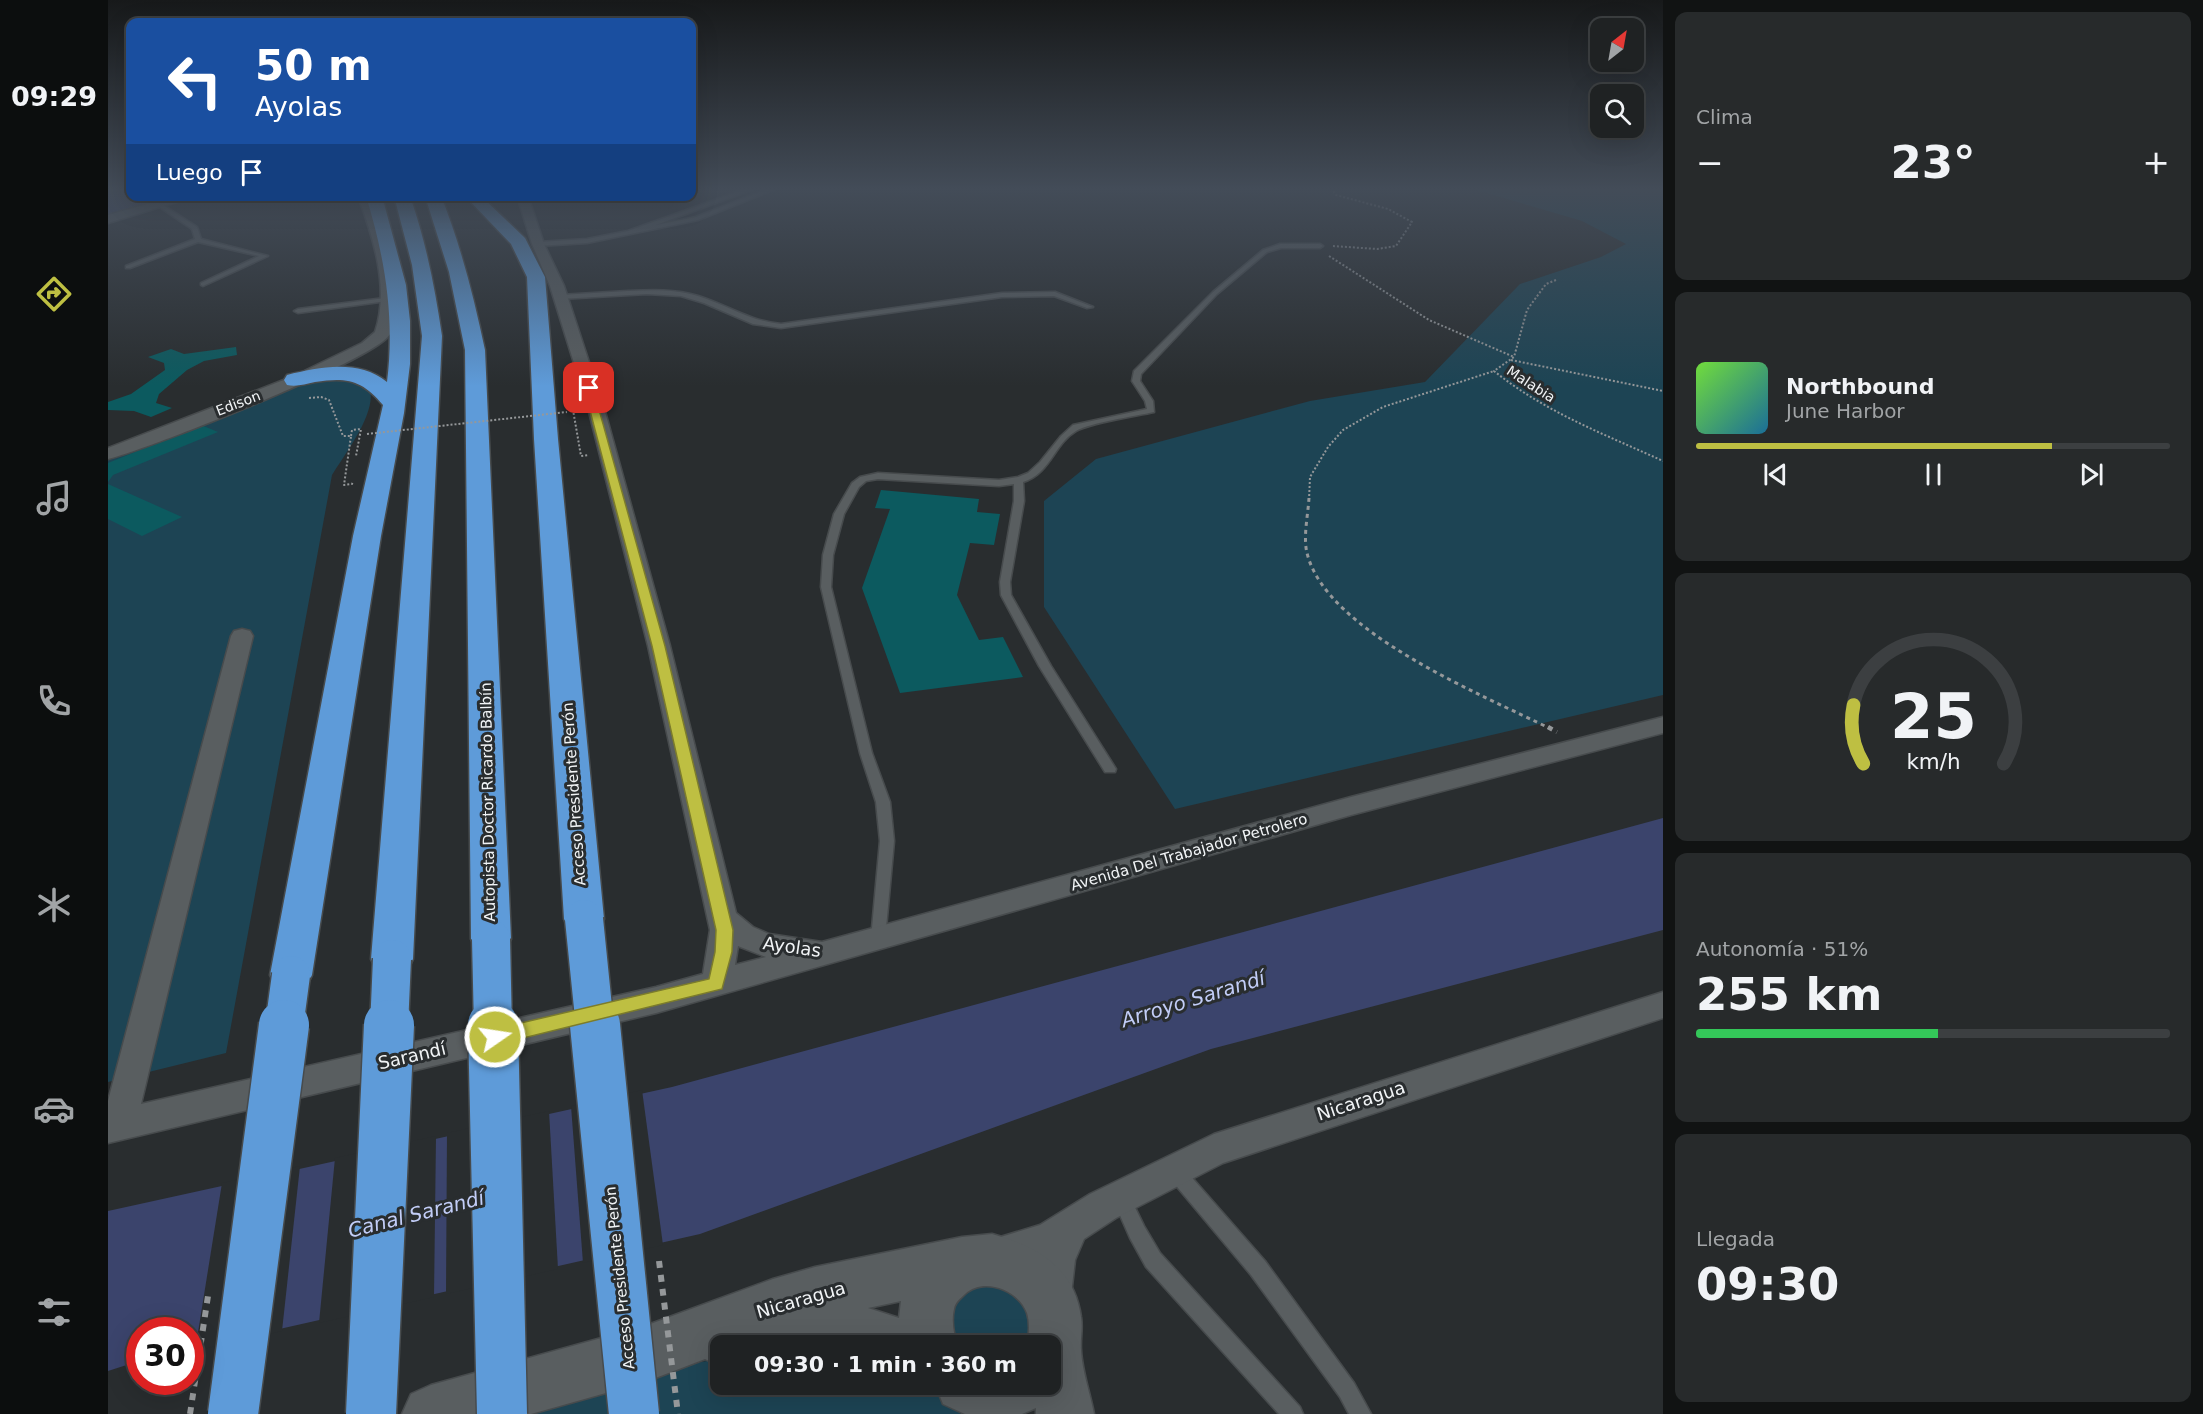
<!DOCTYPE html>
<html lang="es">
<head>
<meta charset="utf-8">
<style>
	:root { --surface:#1f2223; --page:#272a2b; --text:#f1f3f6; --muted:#a1a4a6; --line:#3c3f41; --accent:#bebf42 }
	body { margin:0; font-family:"DejaVu Sans",sans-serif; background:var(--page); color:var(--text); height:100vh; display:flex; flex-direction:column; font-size:22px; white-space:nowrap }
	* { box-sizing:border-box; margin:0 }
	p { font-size:20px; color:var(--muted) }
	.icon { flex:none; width:33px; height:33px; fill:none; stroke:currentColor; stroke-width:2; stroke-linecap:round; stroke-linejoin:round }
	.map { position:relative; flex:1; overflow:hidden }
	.side { display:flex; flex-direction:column; gap:12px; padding:12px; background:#111313; width:540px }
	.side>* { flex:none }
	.hud { position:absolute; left:18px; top:18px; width:570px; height:183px; border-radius:12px; box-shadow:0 6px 24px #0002,0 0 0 2px var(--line); background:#1a4fa0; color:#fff; overflow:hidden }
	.needle { width:39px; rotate:31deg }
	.fabs { position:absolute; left:1482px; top:18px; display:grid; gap:12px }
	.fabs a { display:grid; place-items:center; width:54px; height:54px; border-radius:12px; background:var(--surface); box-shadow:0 6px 24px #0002,0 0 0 2px var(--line); font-size:30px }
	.speed { position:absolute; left:18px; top:1317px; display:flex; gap:12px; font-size:30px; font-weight:700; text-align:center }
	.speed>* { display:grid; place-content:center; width:78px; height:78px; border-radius:50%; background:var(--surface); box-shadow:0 6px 24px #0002,0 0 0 2px var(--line); line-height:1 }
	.speed .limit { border:9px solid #d22; background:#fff; color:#111 }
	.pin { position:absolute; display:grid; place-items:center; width:51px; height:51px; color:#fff; margin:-26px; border-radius:12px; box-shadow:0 3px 9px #0006 }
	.me { position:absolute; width:66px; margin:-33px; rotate:77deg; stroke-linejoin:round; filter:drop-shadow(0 0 4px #0008) }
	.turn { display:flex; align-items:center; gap:21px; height:126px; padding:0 30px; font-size:27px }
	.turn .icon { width:78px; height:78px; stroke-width:2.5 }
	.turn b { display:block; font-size:42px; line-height:51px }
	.then { display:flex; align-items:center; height:57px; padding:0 30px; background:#0003; gap:12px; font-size:22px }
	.big { font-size:45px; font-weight:600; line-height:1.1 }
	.side .widget { flex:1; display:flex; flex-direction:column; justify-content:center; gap:9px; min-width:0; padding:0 21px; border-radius:12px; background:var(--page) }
	.side .dial { align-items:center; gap:0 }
	.dial svg { height:156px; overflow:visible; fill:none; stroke:var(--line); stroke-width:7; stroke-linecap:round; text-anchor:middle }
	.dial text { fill:var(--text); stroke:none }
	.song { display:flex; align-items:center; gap:18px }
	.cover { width:72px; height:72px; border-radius:9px; background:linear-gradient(135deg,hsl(100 70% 55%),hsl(200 70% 35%)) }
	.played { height:6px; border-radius:3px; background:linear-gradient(90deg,var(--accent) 75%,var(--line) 75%) }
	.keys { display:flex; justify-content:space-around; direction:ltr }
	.heat { display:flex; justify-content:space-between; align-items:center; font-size:33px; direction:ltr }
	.charge { height:9px; border-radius:4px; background:linear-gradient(90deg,#34c759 51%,var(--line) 0) }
	.trip { position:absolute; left:602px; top:1335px; width:351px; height:60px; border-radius:12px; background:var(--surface); box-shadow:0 6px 24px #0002,0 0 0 2px var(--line); font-weight:600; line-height:60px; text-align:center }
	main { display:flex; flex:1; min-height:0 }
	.tabs { display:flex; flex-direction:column; width:108px; justify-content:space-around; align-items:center; background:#0c0e0e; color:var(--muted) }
	.tabs .icon { width:42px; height:42px }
	.tabs .on { color:var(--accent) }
	.tabs b { font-size:27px; color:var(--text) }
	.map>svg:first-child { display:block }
</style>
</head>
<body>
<main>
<nav class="tabs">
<b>09:29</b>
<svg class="icon on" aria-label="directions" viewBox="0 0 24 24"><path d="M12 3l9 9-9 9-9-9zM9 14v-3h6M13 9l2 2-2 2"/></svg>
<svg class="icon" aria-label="music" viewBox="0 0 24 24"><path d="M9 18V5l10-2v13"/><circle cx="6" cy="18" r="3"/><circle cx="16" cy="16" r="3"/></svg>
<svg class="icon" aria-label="phone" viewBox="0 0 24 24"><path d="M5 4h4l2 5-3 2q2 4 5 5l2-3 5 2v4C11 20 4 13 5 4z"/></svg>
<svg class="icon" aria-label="climate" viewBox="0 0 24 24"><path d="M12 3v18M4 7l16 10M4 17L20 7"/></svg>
<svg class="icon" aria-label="car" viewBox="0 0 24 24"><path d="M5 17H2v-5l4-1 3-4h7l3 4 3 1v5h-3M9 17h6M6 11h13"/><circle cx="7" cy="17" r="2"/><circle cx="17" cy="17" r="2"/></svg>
<svg class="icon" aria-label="filters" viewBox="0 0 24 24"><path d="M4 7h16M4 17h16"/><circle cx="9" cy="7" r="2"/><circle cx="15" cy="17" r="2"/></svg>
</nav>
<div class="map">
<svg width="1555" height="1414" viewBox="0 0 1555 1414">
	<rect width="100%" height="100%" fill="#292d2f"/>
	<g fill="#1d4454">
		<path d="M1362 188H1555V695L1067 809 936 607V501L988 459 1202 401 1317 382 1412 284 1493 257 1518 244 1474 221Z"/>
		<path d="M214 379 243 380 262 390C268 414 237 454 224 475L118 1053 0 1082V460L182 385Z"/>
		<path d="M864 1279 919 1295 925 1345H845L842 1299Z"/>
		<path d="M612 1359V1384L821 1385 837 1396 853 1414H423L593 1362Z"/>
	</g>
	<g fill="#3b446c">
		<path d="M0 188H22V196L69 197 0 215Z"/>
		<path d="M1555 818V930L1103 1049 592 1234 83 1349 82 1330H32L31 1361 0 1371V1211L564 1087Z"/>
	</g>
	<g fill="#292d2f">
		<path d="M534 1090 555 1245 475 1263 463 1106Z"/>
		<path d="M441 1111 450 1269 338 1294 339 1133Z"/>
		<path d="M328 1136 326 1297 211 1323 227 1158Z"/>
		<path d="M192 1166 174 1331 87 1351 114 1183Z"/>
	</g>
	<g fill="#0c5a5f">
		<path d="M128 347 129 355 96 361 79 370 51 394 48 403 64 408 43 417 26 411 0 410V402L23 394 57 370 56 363 40 357 63 349 76 354Z"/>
		<path d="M93 425 110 432 5 475 0 482V463Z"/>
		<path d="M0 484 74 517 34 536 0 519Z"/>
		<path d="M773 490 871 499 869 512 892 514 886 545 862 543 849 595 871 640 895 637 915 677 792 693 754 588 782 509 767 508Z"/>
	</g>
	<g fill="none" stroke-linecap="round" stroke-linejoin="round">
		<defs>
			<g id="lane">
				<path d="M640 188H648L548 225 588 217 662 188H670L590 220 479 243 430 246 427 244 430 242 479 239 520 231Z"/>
				<path d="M52 203 89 227 93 239 160 256 95 286 93 285V283L151 256 90 242 22 268H18V266L87 239 84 229 50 206Z"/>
				<path d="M1172 244H1212L1215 246 1212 248H1173L1159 252 1109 294 1033 374 1032 381 1045 401 1046 412C1028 416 981 423 968 431 946 444 942 474 915 482L916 501 902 582 903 595 943 666 1008 769 1007 772H997L931 666 893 595 892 582 906 501V484L891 486 770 479 758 481 751 487 736 514 725 555 723 587 764 753 782 802 786 841 777 939 775 943 770 945 765 943 763 939 772 841 768 802 752 753 713 587 715 555 726 514 744 483 752 477 770 473 891 480 910 477 920 473 932 462 953 436 965 425 1039 409 1037 401 1024 381 1026 371 1105 292 1155 250Z"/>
				<path d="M520 291C544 290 567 289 590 296 619 305 641 321 673 324L894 293 947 292 985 307 979 308 946 296 894 297 673 328 645 324 596 303 573 296 539 294 452 299 449 297 452 295Z"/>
				<path d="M277 298 279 299V301L190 313 186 311 190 309Z"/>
				<path d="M1066 1162 1072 1164 1157 1261 1246 1383 1263 1414H1241L1232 1397 1143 1275 1060 1176 1057 1170 1060 1164Z"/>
				<path d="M1013 1188 1019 1191 1036 1226 1052 1253 1192 1407 1195 1414H1171L1038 1267 1022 1238 1004 1197 1007 1191Z"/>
			</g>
			<g id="street">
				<path d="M68 196H88L0 223V215Z"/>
				<path d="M250 196H261C267 211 274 224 278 239 285 260 291 313 282 334 269 359 38 450 0 459V448L186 376 254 343 267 332C282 288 265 237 250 196Z"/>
				<path d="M409 196H420L436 244 456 286 496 408 562 646 628 913 645 927 661 934 714 942 1243 797 1555 717V733L1243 815 548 1013 0 1143V1101L123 636 126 631 134 629 142 631 145 636 33 1104 548 987 595 974 602 930 540 646 480 408 442 286 424 244ZM630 946 658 957 627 965Z"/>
				<path d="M1555 992V1018L1115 1163 1008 1218 976 1239 967 1260 963 1295 958 1309 944 1314 930 1309 925 1295 928 1264 889 1274 876 1268 870 1255 876 1242 932 1225 982 1194 1106 1134Z"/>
			</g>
			<path id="secondary" d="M884 1234C929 1246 966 1267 973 1317 975 1329 972 1339 973 1350 974 1371 982 1393 986 1414H928V1408L914 1414H857L835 1404 827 1384H942V1346H919C921 1336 922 1322 919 1313 910 1289 875 1277 857 1294 852 1299 847 1302 846 1309 843 1322 846 1333 849 1346H612V1366L597 1359 537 1382 423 1414H294L303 1394 323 1385 537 1326 665 1279 707 1267 854 1237ZM793 1301 791 1318 760 1308Z"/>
			<g id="highway">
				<path d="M258 196H274L298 285 302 321V364L296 413 273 536 204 975 198 987 183 992 168 987 162 975 245 536 275 405C254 380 239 377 207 382 197 384 189 387 179 385L176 380 179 375C212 367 250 359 279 382 287 318 277 258 258 196Z"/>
				<path d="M286 196H302C318 242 327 288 334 336L305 959 299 971 284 975 269 971 263 959 314 336 304 265Z"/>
				<path d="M317 196H333C353 246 366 298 377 350L403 939 397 950 383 955 369 950 363 939 357 350 341 272Z"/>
				<path d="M357 196H373L417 238 437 277 450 439 496 919 490 930 476 934 462 930 456 919 426 439 419 277 403 244Z"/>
			</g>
		</defs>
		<use href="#lane" stroke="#474b4d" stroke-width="3"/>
		<use href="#street" stroke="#474b4d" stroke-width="3"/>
		<use href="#secondary" stroke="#474b4d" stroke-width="3"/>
		<use href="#highway" stroke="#474b4d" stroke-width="3"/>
		<g stroke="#95989a" stroke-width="2" stroke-dasharray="2 2" stroke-linecap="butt">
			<path d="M1223 188 1228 195 1280 209 1304 222 1288 246 1269 249 1225 246"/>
			<path d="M1221 256 1321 320 1406 357"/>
			<path d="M1448 280 1438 284 1419 310 1406 357 1386 371C1437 412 1496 434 1555 461"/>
			<path d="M1403 360 1555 391"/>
			<path d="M201 398 213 397 221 400 235 436H243L236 485 244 484 245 481"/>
			<path d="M467 404H464L473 456 481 455"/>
			<path d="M243 436 244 430 253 429 248 456"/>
			<path d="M1201 500 1202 477 1220 447 1235 430 1275 407 1386 371"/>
		</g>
		<path stroke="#95989a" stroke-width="3" stroke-dasharray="4 4" stroke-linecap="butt" d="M1201 498C1200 515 1195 537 1199 553 1218 632 1375 695 1443 729"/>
		<path stroke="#95989a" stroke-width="4.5" stroke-dasharray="5 5" stroke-linecap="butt" d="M1440 727 1449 732"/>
		<use href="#lane" fill="#595e60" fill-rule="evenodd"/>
		<use href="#street" fill="#595e60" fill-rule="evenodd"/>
		<use href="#secondary" fill="#595e60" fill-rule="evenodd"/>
		<use href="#highway" fill="#5e9bd9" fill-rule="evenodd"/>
		<defs>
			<g id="highway-bridge-far1">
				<path d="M476 919 487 1027"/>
				<path d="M383 939 385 1027"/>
				<path d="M176 1027 183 975"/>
				<path d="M281 1027 284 959"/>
			</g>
			<g id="highway-bridge">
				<path d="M385 1025 394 1414"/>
				<path d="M487 1025 526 1414"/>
				<path d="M125 1414 176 1025"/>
				<path d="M263 1414 281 1025"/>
			</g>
		</defs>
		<use href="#highway-bridge-far1" stroke="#474b4d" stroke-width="41" stroke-linecap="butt"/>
		<use href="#highway-bridge" stroke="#474b4d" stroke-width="53" stroke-linecap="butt"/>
		<path stroke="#95989a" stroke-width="2" stroke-dasharray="2 2" stroke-linecap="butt" d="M259 434 459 412"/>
		<g stroke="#95989a" stroke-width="6" stroke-dasharray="7 7" stroke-linecap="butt">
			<path d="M551 1261 570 1414"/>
			<path d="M82 1414 100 1296"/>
		</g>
		<use href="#highway-bridge-far1" stroke="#5e9bd9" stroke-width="38"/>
		<use href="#highway-bridge" stroke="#5e9bd9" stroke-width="50"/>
	</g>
	<linearGradient id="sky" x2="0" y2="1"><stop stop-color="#17191a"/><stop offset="0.49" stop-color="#434c58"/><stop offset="1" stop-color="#434c58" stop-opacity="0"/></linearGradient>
	<rect width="1555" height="386" fill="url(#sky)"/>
	<path fill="#bebf42" stroke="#7c7c2b" stroke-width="1.5" d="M481 385 485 388 557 646 625 930 624 952 614 989 387 1045 381 1042 378 1037 381 1031 387 1029 601 979 607 952 608 930 544 646 476 388Z"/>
	<g text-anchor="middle" stroke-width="6" stroke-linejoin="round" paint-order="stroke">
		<g font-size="14" fill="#f1f4f6" stroke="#292d2f">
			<text transform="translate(1423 384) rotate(33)" y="5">Malabia</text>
			<text transform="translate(130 403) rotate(-21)" y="5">Edison</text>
		</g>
		<g font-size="15" fill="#f1f4f6" stroke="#292d2f">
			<text transform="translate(466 794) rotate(-94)" y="5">Acceso Presidente Perón</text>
			<text transform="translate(380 802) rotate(-91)" y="5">Autopista Doctor Ricardo Balbín</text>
			<text transform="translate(1081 852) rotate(-16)" y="5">Avenida Del Trabajador Petrolero</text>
			<text transform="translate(512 1278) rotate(-96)" y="5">Acceso Presidente Perón</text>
		</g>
		<g font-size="18" fill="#f1f4f6" stroke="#292d2f">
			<text transform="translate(684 947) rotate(8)" y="6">Ayolas</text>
			<text transform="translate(304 1056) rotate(-13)" y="6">Sarandí</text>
			<text transform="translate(1253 1101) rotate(-18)" y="6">Nicaragua</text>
			<text transform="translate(693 1300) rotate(-16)" y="6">Nicaragua</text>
		</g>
		<g font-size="20" font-style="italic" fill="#c2cdf7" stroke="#292d2f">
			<text transform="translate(1085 999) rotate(-17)" y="7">Arroyo Sarandí</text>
			<text transform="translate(308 1214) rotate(-14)" y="7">Canal Sarandí</text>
		</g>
	</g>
</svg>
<div class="fabs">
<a><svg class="needle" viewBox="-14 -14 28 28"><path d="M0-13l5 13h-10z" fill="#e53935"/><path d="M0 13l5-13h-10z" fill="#a1a4a6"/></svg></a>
<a><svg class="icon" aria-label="search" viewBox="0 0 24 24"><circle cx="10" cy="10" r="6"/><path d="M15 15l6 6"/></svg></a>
</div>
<div class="speed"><div class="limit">30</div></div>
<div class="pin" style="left:481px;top:388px;background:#d93025"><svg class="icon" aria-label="arrive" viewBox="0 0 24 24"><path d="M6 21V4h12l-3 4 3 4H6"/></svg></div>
<svg class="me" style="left:387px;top:1037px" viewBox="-20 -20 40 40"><circle r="17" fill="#bebf42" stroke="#fff" stroke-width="3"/><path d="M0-11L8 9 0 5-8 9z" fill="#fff"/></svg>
<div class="trip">09:30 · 1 min · 360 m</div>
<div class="hud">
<div class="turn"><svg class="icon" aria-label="left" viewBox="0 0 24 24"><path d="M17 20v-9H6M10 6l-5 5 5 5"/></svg><div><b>50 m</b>Ayolas</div></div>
<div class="then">Luego<svg class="icon" aria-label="arrive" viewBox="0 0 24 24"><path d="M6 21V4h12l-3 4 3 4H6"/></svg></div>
</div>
</div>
<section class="side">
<div class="widget"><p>Clima</p>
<div class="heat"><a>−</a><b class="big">23°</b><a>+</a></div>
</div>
<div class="widget">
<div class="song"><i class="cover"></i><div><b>Northbound</b><p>June Harbor</p></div></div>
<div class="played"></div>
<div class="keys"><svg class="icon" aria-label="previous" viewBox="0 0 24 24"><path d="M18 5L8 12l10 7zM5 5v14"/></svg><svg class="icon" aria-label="pause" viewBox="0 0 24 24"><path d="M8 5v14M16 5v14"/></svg><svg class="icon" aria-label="next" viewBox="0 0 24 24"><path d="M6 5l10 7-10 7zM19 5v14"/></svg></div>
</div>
<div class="widget dial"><svg viewBox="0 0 100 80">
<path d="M14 69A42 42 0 1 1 86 69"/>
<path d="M14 69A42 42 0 0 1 9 39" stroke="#bebf42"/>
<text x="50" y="56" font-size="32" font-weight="700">25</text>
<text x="50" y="72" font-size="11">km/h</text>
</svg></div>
<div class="widget"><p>Autonomía · 51%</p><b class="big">255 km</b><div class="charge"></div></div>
<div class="widget"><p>Llegada</p><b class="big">09:30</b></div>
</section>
</main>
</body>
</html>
